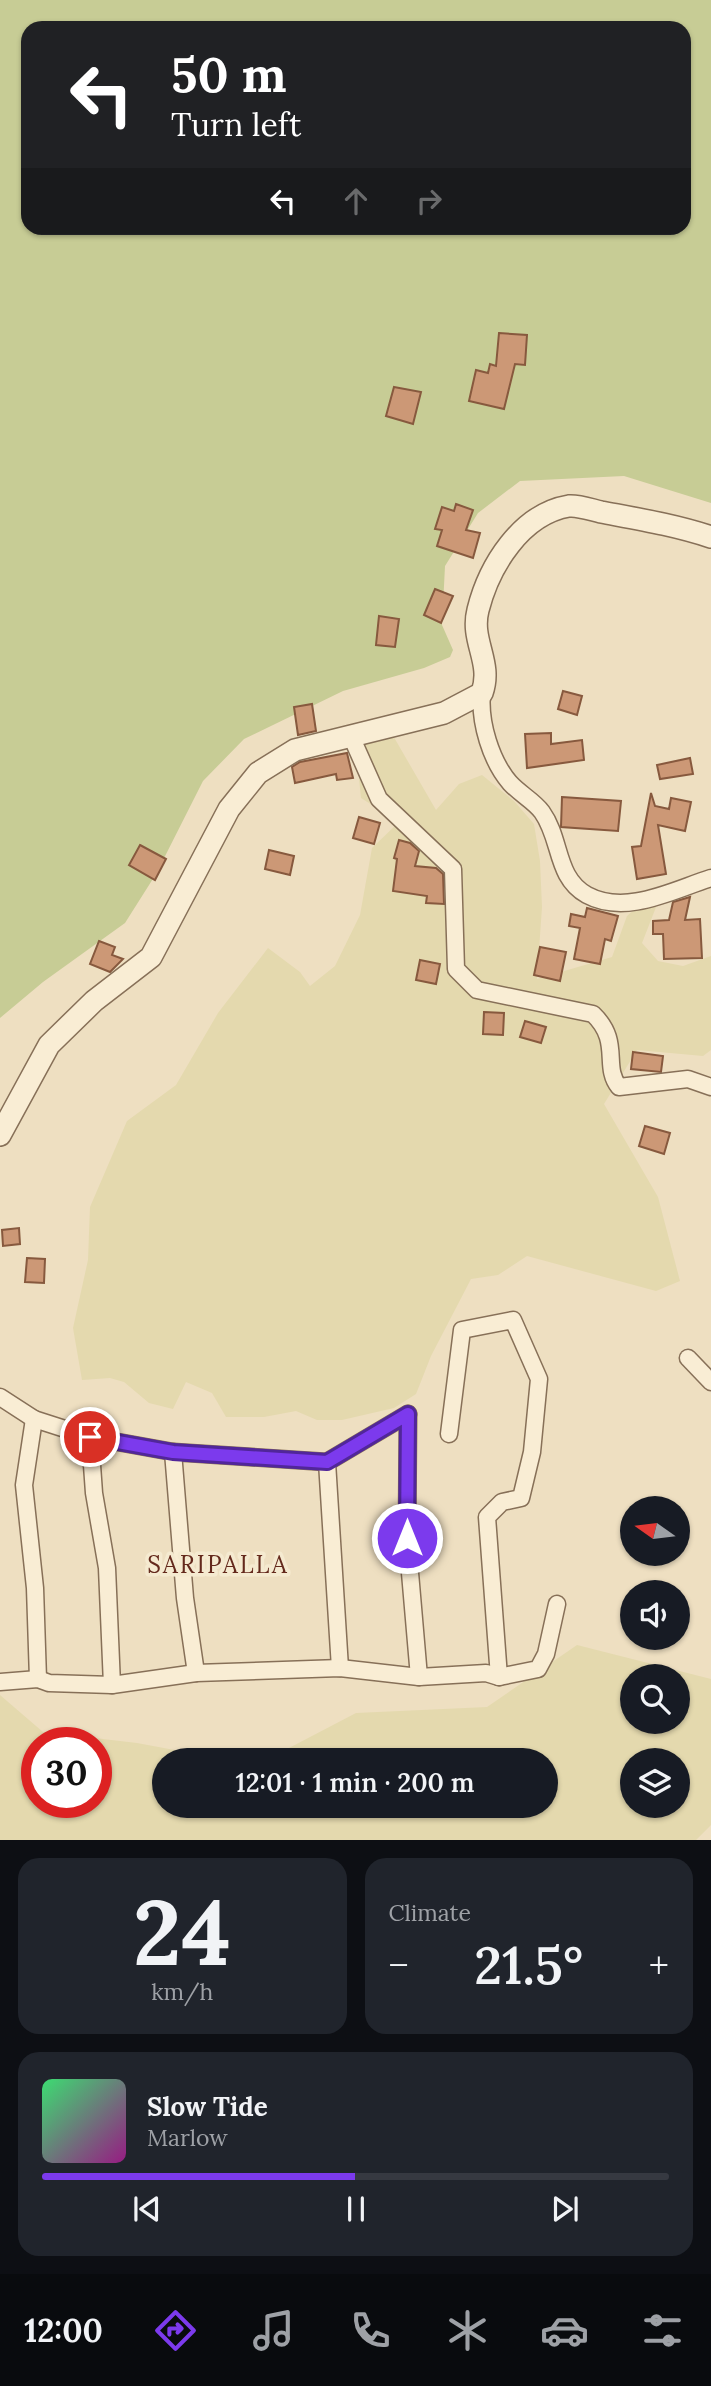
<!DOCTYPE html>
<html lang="en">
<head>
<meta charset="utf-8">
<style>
	:root { --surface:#171b24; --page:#20242c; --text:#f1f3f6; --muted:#9ea1a6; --line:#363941; --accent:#7c3aed }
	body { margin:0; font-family:Lora,serif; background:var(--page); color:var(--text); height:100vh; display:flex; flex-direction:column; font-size:26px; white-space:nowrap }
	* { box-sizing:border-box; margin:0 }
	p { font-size:23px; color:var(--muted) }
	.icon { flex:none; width:38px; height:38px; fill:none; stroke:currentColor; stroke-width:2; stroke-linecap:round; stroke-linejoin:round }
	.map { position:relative; height:1840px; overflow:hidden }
	.details { display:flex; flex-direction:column; gap:18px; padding:18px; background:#0d0f14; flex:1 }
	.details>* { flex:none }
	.hud { position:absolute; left:21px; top:21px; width:670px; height:214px; border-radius:21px; box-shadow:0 2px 5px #0004; background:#202124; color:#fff; overflow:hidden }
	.needle { width:46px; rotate:284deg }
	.buttons { position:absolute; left:620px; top:1496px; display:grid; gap:14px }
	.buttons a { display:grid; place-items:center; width:70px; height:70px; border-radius:50%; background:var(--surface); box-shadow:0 2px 5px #0004; font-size:35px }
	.speed { position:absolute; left:21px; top:1727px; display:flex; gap:14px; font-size:35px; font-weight:700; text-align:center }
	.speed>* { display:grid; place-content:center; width:91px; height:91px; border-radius:50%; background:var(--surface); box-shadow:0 2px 5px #0004; line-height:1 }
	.speed .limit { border:10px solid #d22; background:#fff; color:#111 }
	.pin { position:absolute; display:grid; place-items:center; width:60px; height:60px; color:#fff; margin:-30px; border:4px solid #fff; border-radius:50%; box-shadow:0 2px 7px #0007 }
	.me { position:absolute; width:77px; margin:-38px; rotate:0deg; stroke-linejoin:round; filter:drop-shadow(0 0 5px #0008) }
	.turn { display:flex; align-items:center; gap:24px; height:147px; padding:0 35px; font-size:32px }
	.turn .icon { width:91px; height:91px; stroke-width:2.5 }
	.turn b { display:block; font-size:49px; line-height:60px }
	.lanes { display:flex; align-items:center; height:66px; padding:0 35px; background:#0003; justify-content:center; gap:35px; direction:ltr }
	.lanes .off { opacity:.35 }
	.big { font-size:52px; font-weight:600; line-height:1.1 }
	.details .tile { flex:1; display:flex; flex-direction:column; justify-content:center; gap:10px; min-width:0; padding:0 24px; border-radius:21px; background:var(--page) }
	.details .dial { align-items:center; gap:0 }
	.dial b { font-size:91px; line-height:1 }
	.song { display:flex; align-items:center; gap:21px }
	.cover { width:84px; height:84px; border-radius:10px; background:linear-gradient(135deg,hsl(140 70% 55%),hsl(310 70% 35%)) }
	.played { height:7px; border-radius:4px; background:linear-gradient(90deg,var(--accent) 50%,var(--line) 50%) }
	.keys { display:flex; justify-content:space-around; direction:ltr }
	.heat { display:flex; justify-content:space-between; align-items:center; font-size:38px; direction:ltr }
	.details .tiles { flex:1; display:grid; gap:18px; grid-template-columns:1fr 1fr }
	.tile:last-child { grid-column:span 2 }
	.trip { position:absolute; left:152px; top:1748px; width:406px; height:70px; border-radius:35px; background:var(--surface); box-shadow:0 2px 5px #0004; font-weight:600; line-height:70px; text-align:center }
	.tabs { display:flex; height:112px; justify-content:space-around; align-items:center; background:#090b0e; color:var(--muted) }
	.tabs .icon { width:49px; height:49px }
	.tabs .current { color:var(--accent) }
	.tabs b { font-size:32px; color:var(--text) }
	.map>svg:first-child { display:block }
</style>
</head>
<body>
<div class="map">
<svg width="711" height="1840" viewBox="0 0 711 1840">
	<rect width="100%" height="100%" fill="#eedfc1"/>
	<g fill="#e4d9ae" fill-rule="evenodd">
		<path d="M388 727 436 810 459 784 482 775 514 801 534 824 540 861 542 907 537 979 612 957 627 916 639 905 658 902 642 943 658 961 683 966 711 956V1050L703 1056 637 1050 604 1104 658 1197 680 1281 656 1291 527 1256 498 1275 471 1279 431 1356 416 1394 394 1408 342 1420H317L296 1411 264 1417H226L212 1393 186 1382 173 1409 149 1403 124 1382 110 1378 82 1380 73 1328 88 1260 90 1207 127 1121 176 1085 218 1013 268 948 300 972 310 986 335 966 360 915 372 848 399 822 361 798 355 740Z"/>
		<path d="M577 1645 711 1679V1825L696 1840H0V1695L43 1732 137 1743 228 1760H164V1806H546V1760H266L356 1713 487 1707ZM632 1676H677V1722H632ZM37 1743H96V1802H37ZM632 1760H677V1806H632Z"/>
	</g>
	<path fill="#c7cc95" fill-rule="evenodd" d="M0 0H711V503L624 476 520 481 478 513 445 566 442 625 453 650 450 657 424 668 343 691 244 739 203 781 156 874 125 923 43 982 0 1018ZM28 28H684V228H28Z"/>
	<g fill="#cc9876" stroke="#87593e" stroke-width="2">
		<path d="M499 333 527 335 525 365 515 364 504 409 469 401 476 370 488 373 490 364 496 366Z"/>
		<path d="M394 387 421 392 413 424 386 416Z"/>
		<path d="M456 504 473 510 466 530 480 533 473 558 437 546 442 530 435 529 442 507 454 511Z"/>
		<path d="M435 589 453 596 441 623 424 615Z"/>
		<path d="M379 616 399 619 395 647 376 645Z"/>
		<path d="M563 691 582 696 577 715 558 709Z"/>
		<path d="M312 704 316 731 298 735 294 707Z"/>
		<path d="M551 733V744L582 740 584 760 527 768 525 734Z"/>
		<path d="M347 753 353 778 337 780 336 774 295 783 292 767 300 762Z"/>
		<path d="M690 758 693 774 660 779 657 765Z"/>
		<path d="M651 793 655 806 669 809 671 798 691 802 685 831 658 825 666 874 637 879 632 847 641 846Z"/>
		<path d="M562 797 621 801 618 831 561 827Z"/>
		<path d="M359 817 380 823 374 844 353 838Z"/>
		<path d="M399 840 410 843 419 851 415 866 436 868 443 874 444 904 426 903 427 896 393 891 397 859 394 858Z"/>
		<path d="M140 845 166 859 155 880 129 865Z"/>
		<path d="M269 850 294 856 290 875 265 869Z"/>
		<path d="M690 897 685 920 700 919 702 958 664 959 663 934H653V921L669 920 673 902Z"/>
		<path d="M587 908 618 916 611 941 605 939 600 964 574 959 580 928 569 926 571 914 585 917Z"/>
		<path d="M99 941 115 947 112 955 123 959 110 972 90 964Z"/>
		<path d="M540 947 566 952 560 981 534 975Z"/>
		<path d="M420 960 440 964 436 984 416 980Z"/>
		<path d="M484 1012 504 1013 503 1035 483 1034Z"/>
		<path d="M525 1021 546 1027 541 1043 520 1037Z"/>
		<path d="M633 1052 663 1056 661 1072 631 1069Z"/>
		<path d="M645 1126 670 1133 664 1154 639 1146Z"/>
		<path d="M19 1228 20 1244 3 1246 2 1230Z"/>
		<path d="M27 1258 45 1259 44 1283 25 1282Z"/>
	</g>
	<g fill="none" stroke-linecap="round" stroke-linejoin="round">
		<defs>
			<g id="minor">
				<path d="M482 693C479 722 491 761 510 783 520 794 534 801 542 812 562 840 555 877 587 895 626 916 673 890 711 878"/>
				<path d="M351 736 379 799 453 869 456 969 477 990 593 1014C622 1042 602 1066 619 1087L688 1079 711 1087"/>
				<path d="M688 1358 711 1382"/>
				<path d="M0 1397 34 1419 90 1437 173 1452 327 1462 408 1414"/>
				<path d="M408 1414 407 1538 419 1677"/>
				<path d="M34 1419 24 1485 35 1588 38 1679"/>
				<path d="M449 1434 462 1330 513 1320 539 1379 532 1452 521 1498 502 1502 487 1517 499 1677"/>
				<path d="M90 1437 94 1493 107 1568 112 1685"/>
				<path d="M173 1452 185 1598 196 1673"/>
				<path d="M327 1462 340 1668"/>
				<path d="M0 1682 38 1679 49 1683 112 1685 196 1673 340 1668 419 1677 486 1673 499 1677 538 1669 546 1654 557 1604"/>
			</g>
			<path id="tertiary" d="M0 1135 49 1045 94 1001 151 957 229 809 258 773 295 750 444 713 482 693C493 662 470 641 478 610 489 566 521 514 569 506 578 505 592 510 601 512 638 519 675 525 711 537"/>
		</defs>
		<use href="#minor" stroke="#877058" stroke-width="19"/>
		<use href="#tertiary" stroke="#877058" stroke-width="24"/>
		<use href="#minor" stroke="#f9edd4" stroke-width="16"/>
		<use href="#tertiary" stroke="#f9edd4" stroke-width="21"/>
	</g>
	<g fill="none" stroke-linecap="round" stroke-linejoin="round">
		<defs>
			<path id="route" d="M90 1437 173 1452 327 1462 408 1414 407 1538"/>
		</defs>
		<use href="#route" stroke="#51269a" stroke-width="18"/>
		<use href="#route" stroke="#7c3aed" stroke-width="12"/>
	</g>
	<g text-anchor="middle" stroke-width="7" stroke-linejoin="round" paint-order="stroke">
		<g font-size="24" letter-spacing="2" fill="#64291c" stroke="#f5ead0">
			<text x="218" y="1573">SARIPALLA</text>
		</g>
	</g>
</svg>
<div class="buttons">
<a><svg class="needle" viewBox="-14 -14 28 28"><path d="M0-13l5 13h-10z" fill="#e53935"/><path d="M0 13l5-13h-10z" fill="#9ea1a6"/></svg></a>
<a><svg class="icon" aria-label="sound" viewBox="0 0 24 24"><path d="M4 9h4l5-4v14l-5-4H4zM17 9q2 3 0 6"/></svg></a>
<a><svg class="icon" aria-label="search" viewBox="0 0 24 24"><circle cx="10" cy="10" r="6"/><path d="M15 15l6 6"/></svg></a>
<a><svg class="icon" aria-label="layers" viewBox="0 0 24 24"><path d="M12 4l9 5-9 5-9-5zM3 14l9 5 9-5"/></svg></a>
</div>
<div class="speed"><div class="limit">30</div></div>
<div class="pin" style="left:90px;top:1437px;background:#d93025"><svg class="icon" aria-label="arrive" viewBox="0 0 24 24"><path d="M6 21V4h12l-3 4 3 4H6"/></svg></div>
<svg class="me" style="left:407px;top:1538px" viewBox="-20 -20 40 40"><circle r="17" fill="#7c3aed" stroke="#fff" stroke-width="3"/><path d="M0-11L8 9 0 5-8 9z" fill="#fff"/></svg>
<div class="trip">12:01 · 1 min · 200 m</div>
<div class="hud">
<div class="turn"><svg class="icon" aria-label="left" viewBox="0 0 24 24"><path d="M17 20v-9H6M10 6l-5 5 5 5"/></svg><div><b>50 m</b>Turn left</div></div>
<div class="lanes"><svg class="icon" aria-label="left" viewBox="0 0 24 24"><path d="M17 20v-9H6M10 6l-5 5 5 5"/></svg><svg class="icon off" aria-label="ahead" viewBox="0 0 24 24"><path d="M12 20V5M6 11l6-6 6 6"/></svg><svg class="icon off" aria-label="right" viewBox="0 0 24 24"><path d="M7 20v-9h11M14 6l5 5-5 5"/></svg></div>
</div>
</div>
<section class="details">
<div class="tiles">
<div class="tile dial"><b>24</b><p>km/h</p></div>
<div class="tile"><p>Climate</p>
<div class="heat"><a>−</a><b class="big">21.5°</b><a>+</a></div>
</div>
<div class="tile">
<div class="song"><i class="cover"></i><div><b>Slow Tide</b><p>Marlow</p></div></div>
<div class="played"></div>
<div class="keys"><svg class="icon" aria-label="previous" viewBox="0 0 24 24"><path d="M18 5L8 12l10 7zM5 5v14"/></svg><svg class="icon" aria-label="pause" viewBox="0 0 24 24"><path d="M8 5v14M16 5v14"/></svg><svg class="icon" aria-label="next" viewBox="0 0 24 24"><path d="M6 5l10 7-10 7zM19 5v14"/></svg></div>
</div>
</div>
</section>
<nav class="tabs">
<b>12:00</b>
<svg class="icon current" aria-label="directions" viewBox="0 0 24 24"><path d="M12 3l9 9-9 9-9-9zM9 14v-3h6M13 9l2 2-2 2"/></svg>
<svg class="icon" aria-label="music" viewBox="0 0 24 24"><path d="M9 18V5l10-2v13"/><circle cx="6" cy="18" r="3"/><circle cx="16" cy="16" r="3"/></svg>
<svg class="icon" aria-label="phone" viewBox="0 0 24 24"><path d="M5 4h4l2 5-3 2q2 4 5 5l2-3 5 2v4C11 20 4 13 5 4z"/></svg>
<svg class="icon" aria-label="climate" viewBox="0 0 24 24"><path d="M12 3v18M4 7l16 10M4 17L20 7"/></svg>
<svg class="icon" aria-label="car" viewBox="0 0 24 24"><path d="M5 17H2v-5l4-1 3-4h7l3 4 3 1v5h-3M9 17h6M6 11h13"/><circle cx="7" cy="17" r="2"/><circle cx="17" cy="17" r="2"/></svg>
<svg class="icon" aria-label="filters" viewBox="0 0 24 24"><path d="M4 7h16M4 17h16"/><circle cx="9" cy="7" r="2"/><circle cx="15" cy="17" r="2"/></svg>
</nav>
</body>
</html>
